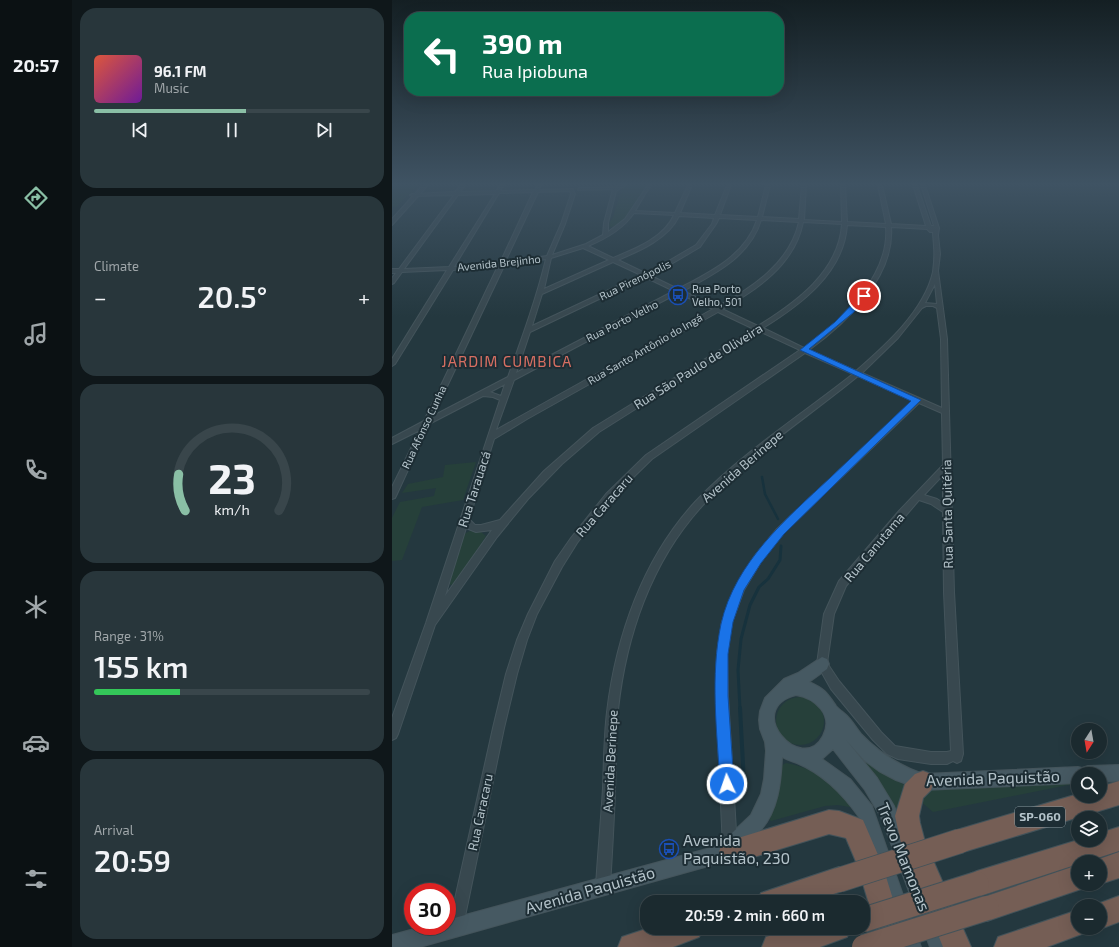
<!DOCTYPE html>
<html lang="en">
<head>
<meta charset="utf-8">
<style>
	:root { --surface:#1b2a2f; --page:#28363b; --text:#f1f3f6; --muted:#a0a7aa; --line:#39464b; --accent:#8abfa5 }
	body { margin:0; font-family:"Exo 2",sans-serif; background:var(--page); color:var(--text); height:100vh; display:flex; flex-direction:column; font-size:15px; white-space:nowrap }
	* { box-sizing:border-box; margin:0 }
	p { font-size:13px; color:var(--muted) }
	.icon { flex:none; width:22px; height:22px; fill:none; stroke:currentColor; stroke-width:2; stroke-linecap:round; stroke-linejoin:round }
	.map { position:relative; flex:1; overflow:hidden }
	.panel { display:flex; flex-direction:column; gap:8px; padding:8px; background:#0f171a; width:320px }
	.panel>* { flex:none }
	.banner { position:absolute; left:12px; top:12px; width:380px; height:84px; border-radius:16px; box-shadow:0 4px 16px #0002,0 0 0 1px var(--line); background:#0b6e4f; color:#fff; overflow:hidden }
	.needle { width:26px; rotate:191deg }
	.buttons { position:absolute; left:679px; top:723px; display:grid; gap:8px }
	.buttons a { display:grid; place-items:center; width:36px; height:36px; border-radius:50%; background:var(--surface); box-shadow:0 4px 16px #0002,0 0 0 1px var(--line); font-size:20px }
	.speed { position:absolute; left:12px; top:883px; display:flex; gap:8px; font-size:20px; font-weight:700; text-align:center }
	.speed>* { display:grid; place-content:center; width:52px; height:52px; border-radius:50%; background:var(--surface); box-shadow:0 4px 16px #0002,0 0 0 1px var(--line); line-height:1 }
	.speed .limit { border:6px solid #d22; background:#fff; color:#111 }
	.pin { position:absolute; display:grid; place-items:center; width:34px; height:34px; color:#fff; margin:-17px; border:2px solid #fff; border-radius:50%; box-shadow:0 1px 4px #0007 }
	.me { position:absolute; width:44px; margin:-22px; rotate:357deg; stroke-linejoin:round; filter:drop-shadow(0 0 3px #0008) }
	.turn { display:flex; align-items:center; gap:14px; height:84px; padding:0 12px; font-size:18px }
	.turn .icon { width:52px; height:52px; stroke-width:2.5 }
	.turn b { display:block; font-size:28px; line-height:34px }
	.big { font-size:30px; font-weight:600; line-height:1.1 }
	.panel .tile { flex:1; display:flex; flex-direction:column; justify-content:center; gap:6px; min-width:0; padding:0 14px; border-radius:16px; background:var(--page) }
	.panel .dial { align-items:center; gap:0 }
	.dial svg { height:104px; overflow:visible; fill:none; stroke:var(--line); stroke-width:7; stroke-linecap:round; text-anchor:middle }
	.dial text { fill:var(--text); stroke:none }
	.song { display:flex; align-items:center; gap:12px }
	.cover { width:48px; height:48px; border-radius:6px; background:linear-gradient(135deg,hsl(10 70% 55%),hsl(280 70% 35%)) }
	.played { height:4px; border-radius:2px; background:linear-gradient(90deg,var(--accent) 55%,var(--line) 55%) }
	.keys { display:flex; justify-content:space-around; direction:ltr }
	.heat { display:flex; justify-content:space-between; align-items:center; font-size:22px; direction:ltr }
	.charge { height:6px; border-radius:3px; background:linear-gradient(90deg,#34c759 31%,var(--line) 0) }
	.trip { position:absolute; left:248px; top:895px; width:230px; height:40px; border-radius:16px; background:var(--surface); box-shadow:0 4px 16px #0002,0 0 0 1px var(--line); font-weight:600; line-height:40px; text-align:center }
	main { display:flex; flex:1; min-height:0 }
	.menu { display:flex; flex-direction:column; width:72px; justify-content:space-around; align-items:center; background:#0b1113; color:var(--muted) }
	.menu .icon { width:28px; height:28px }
	.menu .on { color:var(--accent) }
	.menu b { font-size:18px; color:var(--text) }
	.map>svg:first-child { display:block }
</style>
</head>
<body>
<main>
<nav class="menu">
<b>20:57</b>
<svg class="icon on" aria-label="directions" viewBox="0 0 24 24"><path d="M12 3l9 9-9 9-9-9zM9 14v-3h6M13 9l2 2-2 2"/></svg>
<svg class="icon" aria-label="music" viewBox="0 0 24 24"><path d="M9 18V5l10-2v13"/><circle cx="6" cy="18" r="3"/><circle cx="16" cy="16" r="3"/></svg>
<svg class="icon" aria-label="phone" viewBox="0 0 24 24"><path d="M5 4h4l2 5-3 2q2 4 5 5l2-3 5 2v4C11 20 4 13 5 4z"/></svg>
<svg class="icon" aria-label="climate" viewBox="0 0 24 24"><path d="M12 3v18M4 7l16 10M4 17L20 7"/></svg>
<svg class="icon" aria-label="car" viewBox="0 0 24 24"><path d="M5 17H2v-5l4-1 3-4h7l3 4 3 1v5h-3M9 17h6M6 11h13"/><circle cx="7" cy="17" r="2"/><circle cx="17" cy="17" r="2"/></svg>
<svg class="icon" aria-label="filters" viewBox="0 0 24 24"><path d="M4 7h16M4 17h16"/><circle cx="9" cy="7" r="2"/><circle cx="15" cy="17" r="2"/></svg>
</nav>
<section class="panel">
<div class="tile">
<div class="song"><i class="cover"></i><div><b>96.1 FM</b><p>Music</p></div></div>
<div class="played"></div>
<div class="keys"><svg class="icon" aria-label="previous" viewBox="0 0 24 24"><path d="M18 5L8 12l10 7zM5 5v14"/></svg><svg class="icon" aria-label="pause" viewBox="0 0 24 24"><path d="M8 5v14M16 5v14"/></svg><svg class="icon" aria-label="next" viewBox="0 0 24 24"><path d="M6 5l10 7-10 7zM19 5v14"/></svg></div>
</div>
<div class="tile"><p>Climate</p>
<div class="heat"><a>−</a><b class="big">20.5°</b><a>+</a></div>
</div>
<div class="tile dial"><svg viewBox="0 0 100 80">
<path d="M14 69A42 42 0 1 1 86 69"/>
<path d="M14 69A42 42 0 0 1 9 41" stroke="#8abfa5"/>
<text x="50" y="56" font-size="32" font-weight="700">23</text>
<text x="50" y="72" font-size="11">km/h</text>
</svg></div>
<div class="tile"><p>Range · 31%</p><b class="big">155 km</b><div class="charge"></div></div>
<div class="tile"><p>Arrival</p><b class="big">20:59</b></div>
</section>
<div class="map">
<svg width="727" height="947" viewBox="0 0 727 947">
	<rect width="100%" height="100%" fill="#24383f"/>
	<g fill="#26403a">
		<path d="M0 185H26L4 207H0Z"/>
		<path d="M236 185H255L237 212C235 220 227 227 218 227L217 224 221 217 230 188Z"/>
		<path d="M84 462 71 500 30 507 10 560 0 561V518L8 502 42 496 44 488 10 493 16 484 51 477 53 465Z"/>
		<path d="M78 531 89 532 94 536 64 584 59 585 56 583 72 534Z"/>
		<circle cx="408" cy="721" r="24"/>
		<path d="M454 738 483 767 514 786 507 817 488 783 456 747Z"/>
		<path d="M394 763C428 769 440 785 463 808L446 805 433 806 379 821 376 817 389 766Z"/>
		<path d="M686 780V783L541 812 527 800 535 792 547 788Z"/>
	</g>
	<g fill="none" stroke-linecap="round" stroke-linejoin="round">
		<path stroke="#17323d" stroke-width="2.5" d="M370 477 373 494 386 519"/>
		<path stroke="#17323d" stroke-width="3" d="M348 709 346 670 349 639 358 605 367 587 376 579 388 560 389 546"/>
		<path stroke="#17323d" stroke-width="4" d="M348 708 352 783"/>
		<defs>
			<path id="minor" d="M69 185H73L68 192 104 191 108 185H112L108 191 143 190 145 185H149L147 190 181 189 183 194 173 224 160 255 194 244 211 235 212 223 221 189 186 190 187 188 224 187 229 185H234L224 191 216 223V232L233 219 256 185H260L253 194 243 211 283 213 296 185H300L288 213 323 215 335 185H339L328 215 366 217 374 185H378L370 217 407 219 410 185H414L412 220 450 222 449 185H453L455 222 494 224 486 185H490L499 224 534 226 521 185H525L539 226H542L529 185H533L547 228 546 235 548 254 546 271 555 339 562 592 571 754 569 761 565 763 561 761 555 764H539L506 759 495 754 481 740 439 689 425 664 432 614 447 581 507 511 551 465 550 413 527 403 391 533 368 563 352 590 340 622 335 654 336 696 345 848 343 853 338 855 333 853 331 848 324 696 325 654 330 622 343 589 362 557 385 529 521 401 466 376C415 418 354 457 310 506 259 562 234 636 226 710 224 737 224 763 223 789 222 821 220 854 218 886L216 891 211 893 206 891 204 886C206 853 209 821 211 788 212 763 212 737 215 712 224 636 251 558 304 501 350 453 409 415 461 374L413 353 260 459 220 498 185 543 170 567 145 614 135 640 125 674 112 728 71 926 69 931 64 933 59 931 57 926 101 728 114 674 125 640 136 614 163 561 179 538 214 494 254 455 408 350 367 331 207 432 170 464 136 499 105 537 43 625 6 734 4 738 0 740V718L34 623 108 400 101 397 91 396 37 424 4 496 3 498 0 499V487L28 430 0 444V438L32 421 106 266 61 270 3 364 0 366V359L55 270 10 272 2 283 0 284V278L4 273H0V269H7L62 195 20 196 18 195 20 194 63 192ZM178 191 179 194 169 224 155 256 113 262 146 192ZM141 192 108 263 62 267 107 193ZM103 194 57 267 12 269 66 195ZM242 213 282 215C272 238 243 249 221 258L196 246C213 239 231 229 242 213ZM287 216 322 218 320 224 304 245 270 265 253 273 226 260C247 251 276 239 287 216ZM327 218 365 220C353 256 318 272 286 289L257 275 274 267 308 247 324 224ZM369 220 407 222C398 263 360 288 325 307L291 291C322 274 358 257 369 220ZM411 222 450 224C447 272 403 303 366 326L330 309C365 290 403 264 411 222ZM455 225 494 227C498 276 449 322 412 348L371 328C408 305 452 273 455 225ZM499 227 535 229 538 232H541C541 237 542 242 542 247 543 256 542 264 541 272 532 311 494 345 464 371L417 350C454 323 503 277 499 227ZM191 248 217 260 152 289 159 258ZM154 259C144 300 130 338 116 377L41 416 112 266ZM221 262 249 275 140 326 150 294ZM253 277 282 291 146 362 129 359 138 332ZM543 284 545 304 533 303ZM286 293 321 309 104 430 122 380ZM534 306H541L545 308 549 339 550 408 470 373 506 338 530 308ZM326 312 362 329 201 428 152 471 108 520 89 525H83L77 519 102 439 135 419ZM128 362 138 365H139L124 373ZM113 384 109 396 98 392ZM551 475V503L545 499 532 495ZM527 500 539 504 551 512 552 592 559 751 555 752H539L503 746 489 732 447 681 435 663 442 614 454 586ZM74 528 84 532 100 530 53 596Z"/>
			<path id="tertiary" d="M31 185H36L0 225V219Z"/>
			<path id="secondary" d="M430 657 435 659 437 664 435 669 417 682C433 689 435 693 444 706 447 710 453 713 456 717 461 722 464 728 469 734 487 753 506 765 531 774L686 767 690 768 696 766 727 765V781L708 782V774H686V783L531 790 504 780 487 771 472 760 454 740 485 778 502 806 558 947H538L489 817 473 790 441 749 430 759 458 779 480 806 529 947H509L467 817C451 794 431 774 405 763 400 761 395 760 390 757 389 783 386 810 369 830 359 842 353 842 345 858L28 947H0V935L33 926H55V920L333 844 340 833 359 815 369 794 372 779 374 751 373 742 368 729 367 720 368 711 373 698 392 679 406 673ZM404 695C423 698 442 715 431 736 410 776 350 709 404 695Z"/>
			<g id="motorway">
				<path d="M531 771 539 774 542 782 539 790 531 798 527 816 528 823 533 842 579 947H551L509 843 503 816 513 784 523 774Z"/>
				<path d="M727 781V805L568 853 559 850 556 841 559 832 568 829 686 794V796H708V787Z"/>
				<path d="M437 810 447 811 471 820 490 864 516 947H490L465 864 454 838 437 834 339 864 330 861 327 852 330 843Z"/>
				<path d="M727 827V851L693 862H686V864L585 897 576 893 572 884 576 875 585 871 686 840H708V833Z"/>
				<path d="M727 852V878L708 884V862H699Z"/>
				<path d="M686 865V884H696L695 887 595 921 586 917 582 908 586 899Z"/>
				<path d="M447 867 456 871 460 880 456 889 418 902H365L369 893Z"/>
				<path d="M727 896V922L708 929 705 928H708V906H700Z"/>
				<path d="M686 910V928H697L695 932 655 947H602L606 937Z"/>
				<path d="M257 928H311L307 937 281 947H226L230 937Z"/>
				<path d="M402 928H459L455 937 428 947H370L374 937Z"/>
			</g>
		</defs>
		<use href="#minor" stroke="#44545b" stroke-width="2"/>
		<use href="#tertiary" stroke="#44545b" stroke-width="2"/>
		<use href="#secondary" stroke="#44545b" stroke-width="2"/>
		<use href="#motorway" stroke="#43535a" stroke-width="2"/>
		<use href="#minor" fill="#38484f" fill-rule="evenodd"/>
		<use href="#tertiary" fill="#38484f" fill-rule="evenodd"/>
		<use href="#secondary" fill="#465962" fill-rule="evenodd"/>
		<use href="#motorway" fill="#755e55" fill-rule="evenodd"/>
		<defs>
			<g id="motorway-bridge">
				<path d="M447 880 568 841"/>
				<path d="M471 920 585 884"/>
				<path d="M472 947 595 908"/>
			</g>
		</defs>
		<use href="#motorway-bridge" stroke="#43535a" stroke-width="26" stroke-linecap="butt"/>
		<use href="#motorway-bridge" stroke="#755e55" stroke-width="24"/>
	</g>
	<linearGradient id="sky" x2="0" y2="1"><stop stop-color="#141f23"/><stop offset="0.58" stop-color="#3f5363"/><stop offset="1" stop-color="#3f5363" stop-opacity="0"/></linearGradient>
	<rect width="727" height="317" fill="url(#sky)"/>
	<path fill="#1a73e8" stroke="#114b97" d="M469 295 475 296 462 312 417 349 529 400 392 534 369 563 352 590 341 622 336 654V696L342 784 340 789 335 791 330 789 328 784C325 731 318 676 329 624 343 562 394 519 438 478 465 452 492 427 519 401L408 350 443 322Z"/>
	<defs>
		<symbol id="bus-ring" viewBox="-11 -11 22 22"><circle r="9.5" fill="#1d2d34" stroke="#1a4fb4" stroke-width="1.5"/><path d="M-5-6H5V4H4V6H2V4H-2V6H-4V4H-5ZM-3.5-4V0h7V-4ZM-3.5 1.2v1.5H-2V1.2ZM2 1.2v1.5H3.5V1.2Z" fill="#1a4fb4"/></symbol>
	</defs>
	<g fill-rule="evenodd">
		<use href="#bus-ring" x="275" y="284" width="22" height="22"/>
		<use href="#bus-ring" x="266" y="838" width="22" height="22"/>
	</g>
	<g text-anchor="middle" stroke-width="4" stroke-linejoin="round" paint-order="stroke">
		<g font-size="11" fill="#b4c3ca" stroke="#1d2d34">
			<text transform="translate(107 263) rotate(-6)" y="4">Avenida Brejinho</text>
			<text transform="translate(243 280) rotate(-26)" y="4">Rua Pirenópolis</text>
			<text transform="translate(230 321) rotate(-27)" y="4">Rua Porto Velho</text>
			<text transform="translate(253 349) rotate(-30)" y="4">Rua Santo Antônio do Ingá</text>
			<text transform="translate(32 427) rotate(-65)" y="4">Rua Afonso Cunha</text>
		</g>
		<g font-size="11" fill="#b4c3ca" stroke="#1d2d34" text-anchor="start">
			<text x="300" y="293">Rua Porto<tspan x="300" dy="13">Velho, 501</tspan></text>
		</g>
		<rect fill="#1d2d34" stroke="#87969d" stroke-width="1" x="623" y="807" width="50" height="20" rx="3"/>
		<g font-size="12" font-weight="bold" fill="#b4c3ca">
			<text x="648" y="821">SP-060</text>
		</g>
		<g font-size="13" fill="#b4c3ca" stroke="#1d2d34">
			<text transform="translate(306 366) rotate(-32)" y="5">Rua São Paulo de Oliveira</text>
			<text transform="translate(350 466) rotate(-41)" y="5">Avenida Berinepe</text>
			<text transform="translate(82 489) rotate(-72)" y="5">Rua Tarauacá</text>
			<text transform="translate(212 505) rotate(-49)" y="5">Rua Caracaru</text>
			<text transform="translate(555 514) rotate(-91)" y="5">Rua Santa Quitéria</text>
			<text transform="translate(482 547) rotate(-50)" y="5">Rua Canutama</text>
			<text transform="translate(218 761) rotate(-87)" y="5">Avenida Berinepe</text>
			<text transform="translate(88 812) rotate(-78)" y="5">Rua Caracaru</text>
		</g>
		<g font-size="15" letter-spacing="1" fill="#d76f62" stroke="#1d2d34">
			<text x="115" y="367">JARDIM CUMBICA</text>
		</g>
		<g font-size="16" fill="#b4c3ca" stroke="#1d2d34">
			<text transform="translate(601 778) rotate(-2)" y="6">Avenida Paquistão</text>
			<text transform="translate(512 857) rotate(68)" y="6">Trevo Mamonas</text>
			<text transform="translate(198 890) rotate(-16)" y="6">Avenida Paquistão</text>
		</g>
		<g font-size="16" fill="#b4c3ca" stroke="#1d2d34" text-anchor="start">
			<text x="291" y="846">Avenida<tspan x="291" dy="18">Paquistão, 230</tspan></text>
		</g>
	</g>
</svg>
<div class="buttons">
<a><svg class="needle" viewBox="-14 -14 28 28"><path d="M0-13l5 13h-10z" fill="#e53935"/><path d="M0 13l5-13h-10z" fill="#a0a7aa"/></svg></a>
<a><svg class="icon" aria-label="search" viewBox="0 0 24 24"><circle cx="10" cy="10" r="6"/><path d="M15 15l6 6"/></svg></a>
<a><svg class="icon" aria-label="layers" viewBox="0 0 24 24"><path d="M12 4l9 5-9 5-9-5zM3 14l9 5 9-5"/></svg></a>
<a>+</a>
<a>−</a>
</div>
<div class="speed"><div class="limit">30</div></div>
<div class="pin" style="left:472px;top:296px;background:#d93025"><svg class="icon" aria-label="arrive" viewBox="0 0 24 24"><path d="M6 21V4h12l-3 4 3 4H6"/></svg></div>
<svg class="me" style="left:335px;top:784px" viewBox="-20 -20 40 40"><circle r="17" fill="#1a73e8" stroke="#fff" stroke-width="3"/><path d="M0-11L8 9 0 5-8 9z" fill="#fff"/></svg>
<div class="trip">20:59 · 2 min · 660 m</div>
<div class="banner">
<div class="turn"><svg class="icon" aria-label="left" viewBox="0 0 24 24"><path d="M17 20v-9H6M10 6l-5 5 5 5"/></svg><div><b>390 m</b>Rua Ipiobuna</div></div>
</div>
</div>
</main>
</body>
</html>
